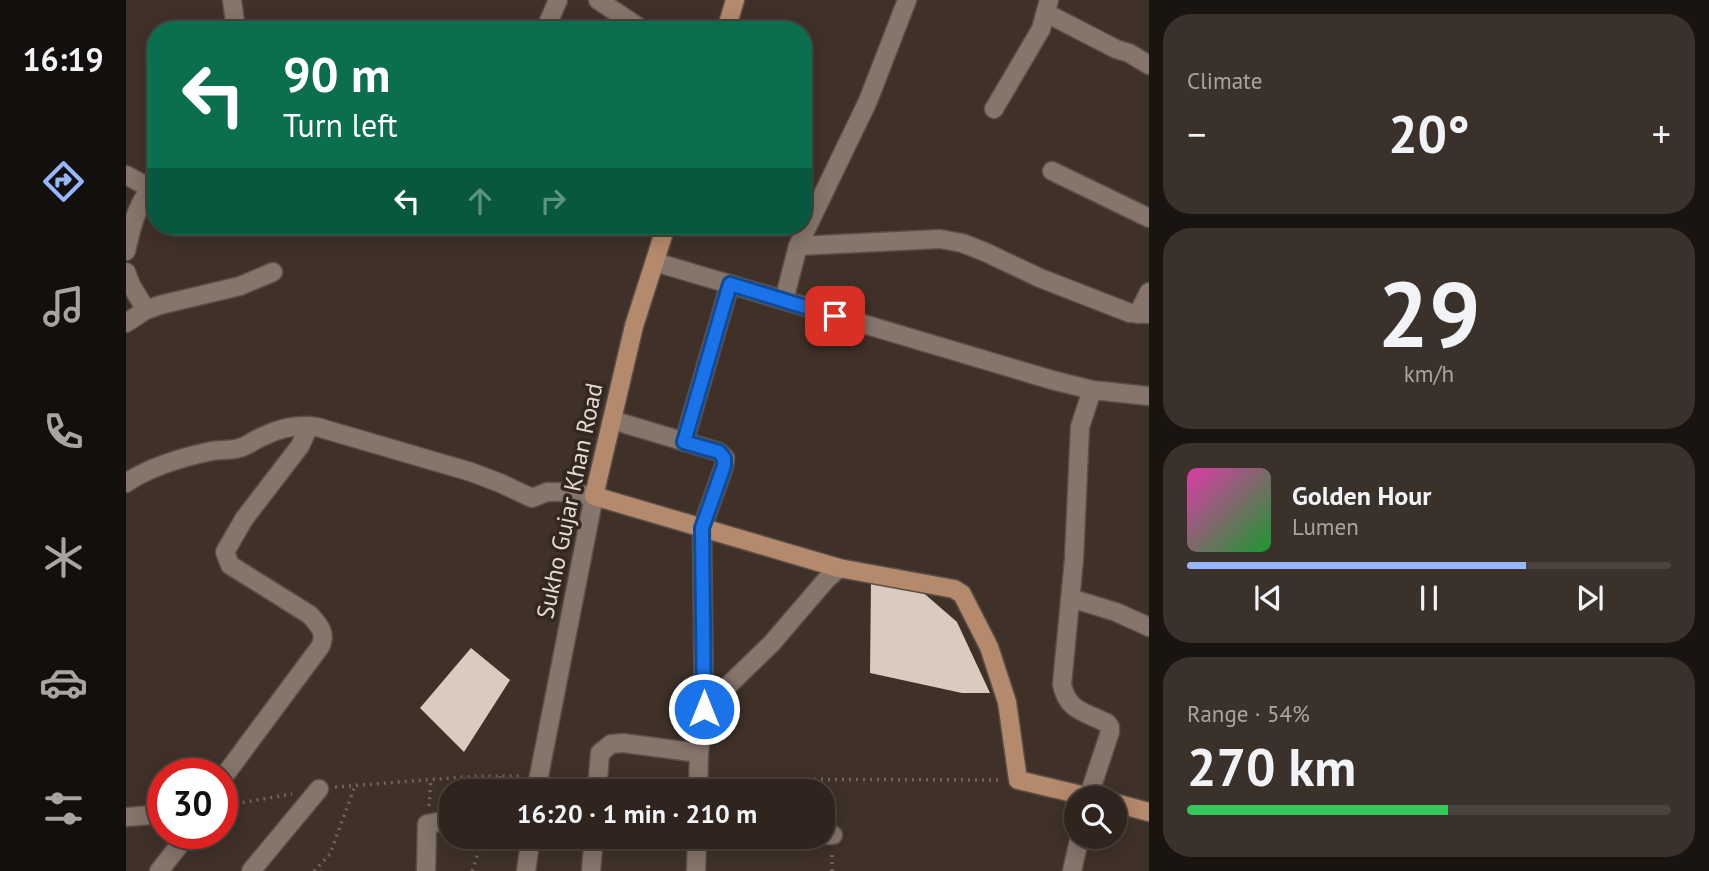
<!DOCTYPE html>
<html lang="en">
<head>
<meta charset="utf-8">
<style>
	:root { --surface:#2f251e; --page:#3b312b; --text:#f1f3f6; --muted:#a7a5a4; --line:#4a423c; --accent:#96b6fd }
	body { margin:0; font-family:"PT Sans",sans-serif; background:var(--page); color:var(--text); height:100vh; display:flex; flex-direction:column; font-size:26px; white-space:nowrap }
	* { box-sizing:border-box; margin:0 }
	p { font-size:23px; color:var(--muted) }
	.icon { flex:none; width:38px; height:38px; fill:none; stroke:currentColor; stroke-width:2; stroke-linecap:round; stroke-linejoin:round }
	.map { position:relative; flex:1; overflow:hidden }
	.drawer { display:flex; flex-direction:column; gap:14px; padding:14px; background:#1a1410; width:560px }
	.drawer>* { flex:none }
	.banner { position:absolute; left:21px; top:21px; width:665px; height:214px; border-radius:28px; box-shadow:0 4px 18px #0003,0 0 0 2px var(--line); background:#0b6e4f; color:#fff; overflow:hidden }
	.tools { position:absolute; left:938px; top:786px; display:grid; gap:14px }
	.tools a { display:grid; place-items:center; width:63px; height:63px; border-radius:50%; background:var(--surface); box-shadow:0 4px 18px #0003,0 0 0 2px var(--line); font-size:35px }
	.speed { position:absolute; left:21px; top:758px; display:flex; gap:14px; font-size:35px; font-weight:700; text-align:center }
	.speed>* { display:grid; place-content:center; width:91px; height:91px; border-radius:50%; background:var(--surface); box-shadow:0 4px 18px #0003,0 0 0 2px var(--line); line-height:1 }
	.speed .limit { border:10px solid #d22; background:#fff; color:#111 }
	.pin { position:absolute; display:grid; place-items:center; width:60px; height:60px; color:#fff; margin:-30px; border-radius:14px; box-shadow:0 4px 10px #0006 }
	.me { position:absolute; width:77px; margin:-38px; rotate:0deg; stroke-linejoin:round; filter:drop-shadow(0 0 5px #0008) }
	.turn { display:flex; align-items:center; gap:24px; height:147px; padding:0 21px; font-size:32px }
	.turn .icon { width:91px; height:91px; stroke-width:2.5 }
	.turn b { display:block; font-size:49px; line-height:60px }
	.lanes { display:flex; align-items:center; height:66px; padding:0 21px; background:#0003; justify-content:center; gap:35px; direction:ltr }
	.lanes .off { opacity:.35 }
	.big { font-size:52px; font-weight:800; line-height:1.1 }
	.drawer .widget { flex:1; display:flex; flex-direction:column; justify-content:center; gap:10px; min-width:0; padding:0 24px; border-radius:28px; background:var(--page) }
	.drawer .dial { align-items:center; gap:0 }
	.dial b { font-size:91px; line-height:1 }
	.song { display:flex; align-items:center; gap:21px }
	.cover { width:84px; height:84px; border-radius:10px; background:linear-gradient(135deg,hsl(320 70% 55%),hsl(130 70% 35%)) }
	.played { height:7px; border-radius:4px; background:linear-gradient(90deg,var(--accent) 70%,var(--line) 70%) }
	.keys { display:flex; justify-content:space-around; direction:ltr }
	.heat { display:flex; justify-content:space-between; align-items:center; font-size:38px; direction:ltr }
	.charge { height:10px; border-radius:5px; background:linear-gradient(90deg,#34c759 54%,var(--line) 0) }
	.trip { position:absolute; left:313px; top:779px; width:396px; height:70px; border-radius:28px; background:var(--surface); box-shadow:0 4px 18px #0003,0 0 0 2px var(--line); font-weight:800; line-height:70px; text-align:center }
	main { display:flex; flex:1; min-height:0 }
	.tab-bar { display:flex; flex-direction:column; width:126px; justify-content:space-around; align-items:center; background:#130f0c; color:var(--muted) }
	.tab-bar .icon { width:49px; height:49px }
	.tab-bar .current { color:var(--accent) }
	.tab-bar b { font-size:32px; color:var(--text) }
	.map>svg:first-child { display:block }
</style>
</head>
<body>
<main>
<nav class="tab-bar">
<b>16:19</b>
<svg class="icon current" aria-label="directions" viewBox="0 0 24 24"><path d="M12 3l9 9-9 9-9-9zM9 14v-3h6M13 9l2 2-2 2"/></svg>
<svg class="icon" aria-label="music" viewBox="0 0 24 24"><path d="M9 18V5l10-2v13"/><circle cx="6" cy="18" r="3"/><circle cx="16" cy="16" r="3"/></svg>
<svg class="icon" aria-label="phone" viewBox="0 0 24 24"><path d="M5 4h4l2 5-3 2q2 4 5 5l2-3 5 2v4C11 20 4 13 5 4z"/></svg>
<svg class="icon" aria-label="climate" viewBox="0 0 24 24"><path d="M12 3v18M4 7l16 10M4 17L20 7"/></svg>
<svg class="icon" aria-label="car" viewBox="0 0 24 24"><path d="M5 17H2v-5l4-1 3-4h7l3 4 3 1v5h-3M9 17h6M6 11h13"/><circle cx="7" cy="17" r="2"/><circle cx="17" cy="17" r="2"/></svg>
<svg class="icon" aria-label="filters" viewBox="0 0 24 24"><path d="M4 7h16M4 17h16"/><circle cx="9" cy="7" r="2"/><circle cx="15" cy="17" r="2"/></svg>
</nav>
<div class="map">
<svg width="1023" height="871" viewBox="0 0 1023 871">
	<rect width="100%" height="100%" fill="#3f3128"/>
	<g fill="#dbcabe">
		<path d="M745 582 793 589 831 622 864 693H836L744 673Z"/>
		<path d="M345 648 384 680 338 752 294 708Z"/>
	</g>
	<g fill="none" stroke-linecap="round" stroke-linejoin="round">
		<defs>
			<g id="minor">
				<path d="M106 0 110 30"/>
				<path d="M472 0 517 30"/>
				<path d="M920 13 990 49 1003 53 1023 65"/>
				<path d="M419 30 432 0"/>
				<path d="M868 109 915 29 923 0"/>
				<path d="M926 171 1023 218"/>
				<path d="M0 175 24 188"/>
				<path d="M672 246 814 239 836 243 859 252 914 278 1004 313 1023 314"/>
				<path d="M0 251C6 225 11 202 30 182"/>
				<path d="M529 262 926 380 966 390 1023 396"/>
				<path d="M0 272 5 285 20 310"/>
				<path d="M658 300 672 246 742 101 781 0"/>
				<path d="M1012 314 1023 292"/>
				<path d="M0 323 20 310 34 305 114 286 147 272"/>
				<path d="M486 420 593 452 599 458 598 466 576 528 578 709"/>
				<path d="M558 442 604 284"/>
				<path d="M0 483C25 466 57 457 86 451 95 449 104 451 113 448 122 446 129 439 138 436 154 428 172 424 191 427L345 472 374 483 406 498 421 492H433L468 496 410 791"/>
				<path d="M944 598 990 612 1023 627"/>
				<path d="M96 779 194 647C201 633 193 625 184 615L104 565 99 552 118 519 174 446 183 426"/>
				<path d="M471 791 474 753 485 744 497 743 573 753"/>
				<path d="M572 791 573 753 578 709 646 643 700 580 713 568"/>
				<path d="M962 798 984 732V727L981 723C959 712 941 711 936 684L948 559 954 427 966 390"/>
				<path d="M0 817 37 814"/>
				<path d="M696 835H707"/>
				<path d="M385 836 404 843"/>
				<path d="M33 871 63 833"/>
				<path d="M125 871 193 789"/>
				<path d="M300 871 301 824 311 822 326 824"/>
				<path d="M400 871 405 836"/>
				<path d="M465 871 468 836"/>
				<path d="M570 871 571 836"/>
				<path d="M946 871 954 836"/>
			</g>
			<g id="major">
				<path d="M600 30 609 0"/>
				<path d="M540 226 508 326 468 496 713 568 828 589 836 594 863 647 881 702 892 780 968 798"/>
				<path d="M989 803 1023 812"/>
			</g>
		</defs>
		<use href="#minor" stroke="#5a4f48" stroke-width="21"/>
		<use href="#major" stroke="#5a4f48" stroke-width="21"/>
		<g stroke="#71645c" stroke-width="3.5" stroke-dasharray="2 5" stroke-linecap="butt">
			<path d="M590 779 876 780"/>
			<path d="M209 787 350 776H396"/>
			<path d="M370 791 374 776"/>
			<path d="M96 806 166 794"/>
			<path d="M303 806 305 780"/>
			<path d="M188 871 204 854 229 786"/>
			<path d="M346 871 358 836"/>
			<path d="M706 871V851"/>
		</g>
		<use href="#minor" stroke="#85756b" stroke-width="18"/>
		<use href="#major" stroke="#b5896c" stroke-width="18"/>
	</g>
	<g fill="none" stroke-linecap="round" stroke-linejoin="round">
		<defs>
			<path id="route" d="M578 709 576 528 598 466V458L593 452 558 442 604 284 709 316"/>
		</defs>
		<use href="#route" stroke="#114b97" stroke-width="18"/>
		<use href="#route" stroke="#1a73e8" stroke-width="12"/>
	</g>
	<g text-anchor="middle" stroke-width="7" stroke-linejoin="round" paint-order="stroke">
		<g font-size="24" fill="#e4dbd5" stroke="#34271f">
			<text transform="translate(444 501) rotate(-78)" y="8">Sukho Gujar Khan Road</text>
		</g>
	</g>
</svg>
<div class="tools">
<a><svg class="icon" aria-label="search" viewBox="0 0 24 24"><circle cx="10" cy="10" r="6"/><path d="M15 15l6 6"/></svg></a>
</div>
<div class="speed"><div class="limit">30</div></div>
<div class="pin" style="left:709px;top:316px;background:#d93025"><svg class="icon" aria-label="arrive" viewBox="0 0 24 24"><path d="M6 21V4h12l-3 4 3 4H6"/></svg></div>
<svg class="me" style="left:578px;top:709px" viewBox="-20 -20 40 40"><circle r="17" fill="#1a73e8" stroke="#fff" stroke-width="3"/><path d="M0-11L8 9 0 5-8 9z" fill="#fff"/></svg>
<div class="trip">16:20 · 1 min · 210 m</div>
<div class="banner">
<div class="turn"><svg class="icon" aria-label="left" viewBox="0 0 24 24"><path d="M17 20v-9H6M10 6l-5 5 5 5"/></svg><div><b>90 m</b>Turn left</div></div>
<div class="lanes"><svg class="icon" aria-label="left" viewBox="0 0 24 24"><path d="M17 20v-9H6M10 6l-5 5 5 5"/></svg><svg class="icon off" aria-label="ahead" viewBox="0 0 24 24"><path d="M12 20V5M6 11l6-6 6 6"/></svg><svg class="icon off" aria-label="right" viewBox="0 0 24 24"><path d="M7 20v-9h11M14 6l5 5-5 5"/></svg></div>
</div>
</div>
<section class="drawer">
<div class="widget"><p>Climate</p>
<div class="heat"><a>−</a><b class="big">20°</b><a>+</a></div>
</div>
<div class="widget dial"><b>29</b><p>km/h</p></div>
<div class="widget">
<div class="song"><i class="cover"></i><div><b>Golden Hour</b><p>Lumen</p></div></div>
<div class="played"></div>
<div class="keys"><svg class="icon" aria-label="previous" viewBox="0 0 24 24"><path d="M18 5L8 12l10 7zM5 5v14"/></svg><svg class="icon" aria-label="pause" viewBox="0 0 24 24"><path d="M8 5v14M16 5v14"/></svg><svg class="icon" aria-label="next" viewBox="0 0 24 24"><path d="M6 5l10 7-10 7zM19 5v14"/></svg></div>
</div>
<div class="widget"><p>Range · 54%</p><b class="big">270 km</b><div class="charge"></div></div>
</section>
</main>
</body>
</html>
